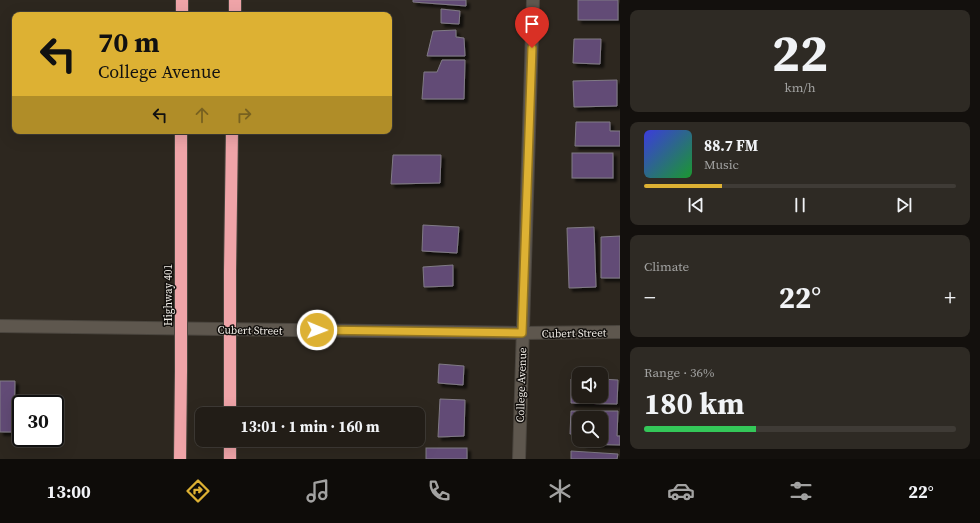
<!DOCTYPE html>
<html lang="en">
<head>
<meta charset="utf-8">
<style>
	:root { --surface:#221d17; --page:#2e2a24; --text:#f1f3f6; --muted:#a2a2a1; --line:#3f3b36; --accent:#ddb133 }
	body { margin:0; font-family:"Source Serif 4",serif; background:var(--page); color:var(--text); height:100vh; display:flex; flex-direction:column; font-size:15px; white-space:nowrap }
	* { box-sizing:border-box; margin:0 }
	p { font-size:13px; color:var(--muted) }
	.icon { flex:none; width:22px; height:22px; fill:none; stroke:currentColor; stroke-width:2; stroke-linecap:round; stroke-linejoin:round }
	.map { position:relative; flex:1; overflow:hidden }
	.details { display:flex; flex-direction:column; gap:10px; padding:10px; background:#13100d; width:360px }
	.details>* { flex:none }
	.guide { position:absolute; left:12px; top:12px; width:380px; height:122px; border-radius:8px; box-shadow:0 4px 16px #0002,0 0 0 1px var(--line); background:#ddb133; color:#111; overflow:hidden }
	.fabs { position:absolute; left:572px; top:367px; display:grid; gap:8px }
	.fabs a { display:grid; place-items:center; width:36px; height:36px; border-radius:8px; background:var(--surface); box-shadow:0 4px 16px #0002,0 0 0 1px var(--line); font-size:20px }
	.speed { position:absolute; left:12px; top:395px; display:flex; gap:8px; font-size:20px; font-weight:700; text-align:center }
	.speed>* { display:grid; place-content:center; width:52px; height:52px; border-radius:50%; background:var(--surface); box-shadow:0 4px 16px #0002,0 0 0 1px var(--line); line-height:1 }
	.speed .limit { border:2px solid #111; border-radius:6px; background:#fff; color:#111 }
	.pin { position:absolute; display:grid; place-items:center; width:34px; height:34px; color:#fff; margin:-41px -17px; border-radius:50% 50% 50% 0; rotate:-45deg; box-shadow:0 0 4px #0007 }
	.pin .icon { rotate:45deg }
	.me { position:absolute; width:44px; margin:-22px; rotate:91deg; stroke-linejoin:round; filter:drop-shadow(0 0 3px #0008) }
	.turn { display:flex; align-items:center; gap:14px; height:84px; padding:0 20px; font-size:18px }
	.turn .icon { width:52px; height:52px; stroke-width:2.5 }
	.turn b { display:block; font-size:28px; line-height:34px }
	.lanes { display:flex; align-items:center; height:38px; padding:0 20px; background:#0003; justify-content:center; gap:20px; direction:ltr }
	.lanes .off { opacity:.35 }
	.big { font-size:30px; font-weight:700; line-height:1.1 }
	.details .card { flex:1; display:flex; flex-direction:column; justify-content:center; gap:6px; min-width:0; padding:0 14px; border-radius:8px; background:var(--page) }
	.details .dial { align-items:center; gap:0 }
	.dial b { font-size:52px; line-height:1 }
	.song { display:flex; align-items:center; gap:12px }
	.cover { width:48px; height:48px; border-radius:6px; background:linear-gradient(135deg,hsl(240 70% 55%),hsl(130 70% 35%)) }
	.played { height:4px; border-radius:2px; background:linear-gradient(90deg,var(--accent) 25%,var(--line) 25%) }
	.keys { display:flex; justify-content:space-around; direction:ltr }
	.heat { display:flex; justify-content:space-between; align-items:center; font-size:22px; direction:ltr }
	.charge { height:6px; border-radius:3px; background:linear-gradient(90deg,#34c759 36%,var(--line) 0) }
	.trip { position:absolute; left:195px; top:407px; width:230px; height:40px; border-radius:8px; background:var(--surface); box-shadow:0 4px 16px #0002,0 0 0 1px var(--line); font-weight:700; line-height:40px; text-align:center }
	.dock { display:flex; height:64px; justify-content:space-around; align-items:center; background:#0e0c09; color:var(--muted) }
	.dock .icon { width:28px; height:28px }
	.dock .current { color:var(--accent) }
	.dock b { font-size:18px; color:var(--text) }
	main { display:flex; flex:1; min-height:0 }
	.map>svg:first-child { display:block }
</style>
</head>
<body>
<main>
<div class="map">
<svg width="620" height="459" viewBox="0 0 620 459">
	<defs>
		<filter id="shadow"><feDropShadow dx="3.5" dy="3.5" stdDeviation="1" flood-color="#0009"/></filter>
	</defs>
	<rect width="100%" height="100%" fill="#2d271f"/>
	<g fill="#624c76" stroke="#807a85" filter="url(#shadow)">
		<path d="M413 0H466V6L413 2Z"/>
		<rect x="578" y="0" width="40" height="20"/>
		<path d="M441 9 460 11 459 24 441 23Z"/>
		<path d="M456 30V37L464 38 465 56H427L433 31Z"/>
		<path d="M574 39H601L600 64 573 63Z"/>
		<path d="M442 60H465L464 99H422L424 72H437Z"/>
		<path d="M617 80V106L574 107 573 81Z"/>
		<path d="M576 122H610V131H620V146H575Z"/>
		<rect x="572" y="153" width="41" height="25"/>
		<path d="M393 155H441L440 183 391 184Z"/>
		<path d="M423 225 459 227 457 253 422 251Z"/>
		<path d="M594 227 596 287 569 288 567 228Z"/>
		<path d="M620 236V278H601V237Z"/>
		<path d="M453 265V286L424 287 423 267Z"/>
		<path d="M439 364 464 366 463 385 438 383Z"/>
		<path d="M571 379H579V396H601V379L618 380 617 404 571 403Z"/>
		<path d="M0 381H15L14 432H0Z"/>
		<path d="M440 399 465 400 464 436 438 437Z"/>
		<path d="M571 411H618L617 436H620V445L583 444V440H601V418H579V434H570Z"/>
		<rect x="426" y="448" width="41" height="11"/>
		<path d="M571 451 618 454 617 459H571Z"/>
	</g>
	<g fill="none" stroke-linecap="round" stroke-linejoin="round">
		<defs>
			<g id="street">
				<path d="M0 326 522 333 620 332"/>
				<path d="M519 459 533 0"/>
			</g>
			<g id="highway">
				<path d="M182 15V0"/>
				<path d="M235 15V0"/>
				<path d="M230 272 232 131"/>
				<path d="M181 275V131"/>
				<path d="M230 370V414"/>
				<path d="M230 440V459"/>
				<path d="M180 459 181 371"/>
			</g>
		</defs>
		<use href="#street" stroke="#4a453e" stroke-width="14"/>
		<use href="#highway" stroke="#4a453e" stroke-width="14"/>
		<use href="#street" stroke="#5e574e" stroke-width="12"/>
		<use href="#highway" stroke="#efa4a8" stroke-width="12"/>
		<defs>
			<g id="highway-bridge">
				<path d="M230 370V272"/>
				<path d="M181 371V275"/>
			</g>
		</defs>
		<use href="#highway-bridge" stroke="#4a453e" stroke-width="14" stroke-linecap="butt"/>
		<use href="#highway-bridge" stroke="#efa4a8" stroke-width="12"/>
	</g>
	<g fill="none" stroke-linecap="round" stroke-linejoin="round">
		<defs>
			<path id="route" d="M317 330 522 333 532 48"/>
		</defs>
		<use href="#route" stroke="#907321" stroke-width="10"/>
		<use href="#route" stroke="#ddb133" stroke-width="7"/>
	</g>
	<g text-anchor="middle" stroke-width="3" stroke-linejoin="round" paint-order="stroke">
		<g font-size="11" fill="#f1ede7" stroke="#13100d">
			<text transform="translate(168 295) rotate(-90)" y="4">Highway 401</text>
			<text transform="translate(250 330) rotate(1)" y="4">Cubert Street</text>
			<text transform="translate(574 333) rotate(-1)" y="4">Cubert Street</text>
			<text transform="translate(521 385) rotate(-88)" y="4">College Avenue</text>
		</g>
	</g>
</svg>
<div class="fabs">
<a><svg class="icon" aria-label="sound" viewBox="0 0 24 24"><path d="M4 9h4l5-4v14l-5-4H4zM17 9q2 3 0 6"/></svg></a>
<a><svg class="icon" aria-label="search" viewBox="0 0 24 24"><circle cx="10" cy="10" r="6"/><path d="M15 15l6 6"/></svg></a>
</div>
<div class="speed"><div class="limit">30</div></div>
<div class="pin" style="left:532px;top:48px;background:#d93025"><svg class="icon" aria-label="arrive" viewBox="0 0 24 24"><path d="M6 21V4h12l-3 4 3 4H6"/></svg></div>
<svg class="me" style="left:317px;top:330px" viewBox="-20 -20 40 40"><circle r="17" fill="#ddb133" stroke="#fff" stroke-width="3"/><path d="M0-11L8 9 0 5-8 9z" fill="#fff"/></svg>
<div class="trip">13:01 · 1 min · 160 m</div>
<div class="guide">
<div class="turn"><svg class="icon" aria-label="left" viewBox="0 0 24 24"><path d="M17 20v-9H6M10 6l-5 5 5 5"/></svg><div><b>70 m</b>College Avenue</div></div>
<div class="lanes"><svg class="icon" aria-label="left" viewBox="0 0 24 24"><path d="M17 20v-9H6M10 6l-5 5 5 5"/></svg><svg class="icon off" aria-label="ahead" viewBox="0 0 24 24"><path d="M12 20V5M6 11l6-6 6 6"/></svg><svg class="icon off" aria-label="right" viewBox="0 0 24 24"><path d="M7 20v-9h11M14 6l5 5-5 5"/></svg></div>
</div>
</div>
<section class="details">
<div class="card dial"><b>22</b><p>km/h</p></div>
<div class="card">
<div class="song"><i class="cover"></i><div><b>88.7 FM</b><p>Music</p></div></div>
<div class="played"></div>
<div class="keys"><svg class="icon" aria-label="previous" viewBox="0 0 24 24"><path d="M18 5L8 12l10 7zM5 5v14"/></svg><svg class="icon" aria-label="pause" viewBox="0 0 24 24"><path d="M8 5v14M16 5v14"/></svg><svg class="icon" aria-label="next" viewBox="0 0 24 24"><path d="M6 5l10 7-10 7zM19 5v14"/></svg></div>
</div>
<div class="card"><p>Climate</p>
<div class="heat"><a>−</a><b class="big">22°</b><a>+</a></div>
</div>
<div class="card"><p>Range · 36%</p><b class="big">180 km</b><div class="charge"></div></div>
</section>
</main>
<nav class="dock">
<b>13:00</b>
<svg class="icon current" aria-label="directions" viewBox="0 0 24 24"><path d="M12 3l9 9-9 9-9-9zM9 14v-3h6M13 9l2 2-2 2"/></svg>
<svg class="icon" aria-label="music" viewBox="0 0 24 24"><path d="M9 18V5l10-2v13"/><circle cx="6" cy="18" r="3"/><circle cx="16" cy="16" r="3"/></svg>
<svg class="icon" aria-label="phone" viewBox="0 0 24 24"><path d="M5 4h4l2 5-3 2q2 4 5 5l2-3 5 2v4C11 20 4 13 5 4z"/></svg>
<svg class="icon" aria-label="climate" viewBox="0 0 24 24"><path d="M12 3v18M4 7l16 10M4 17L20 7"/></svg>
<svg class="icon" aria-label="car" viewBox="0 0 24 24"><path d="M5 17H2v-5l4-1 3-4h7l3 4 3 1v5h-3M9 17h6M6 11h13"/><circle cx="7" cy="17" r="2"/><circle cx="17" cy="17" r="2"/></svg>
<svg class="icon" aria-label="filters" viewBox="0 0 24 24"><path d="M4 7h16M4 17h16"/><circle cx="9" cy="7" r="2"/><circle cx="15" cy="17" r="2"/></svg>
<b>22°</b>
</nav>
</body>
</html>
